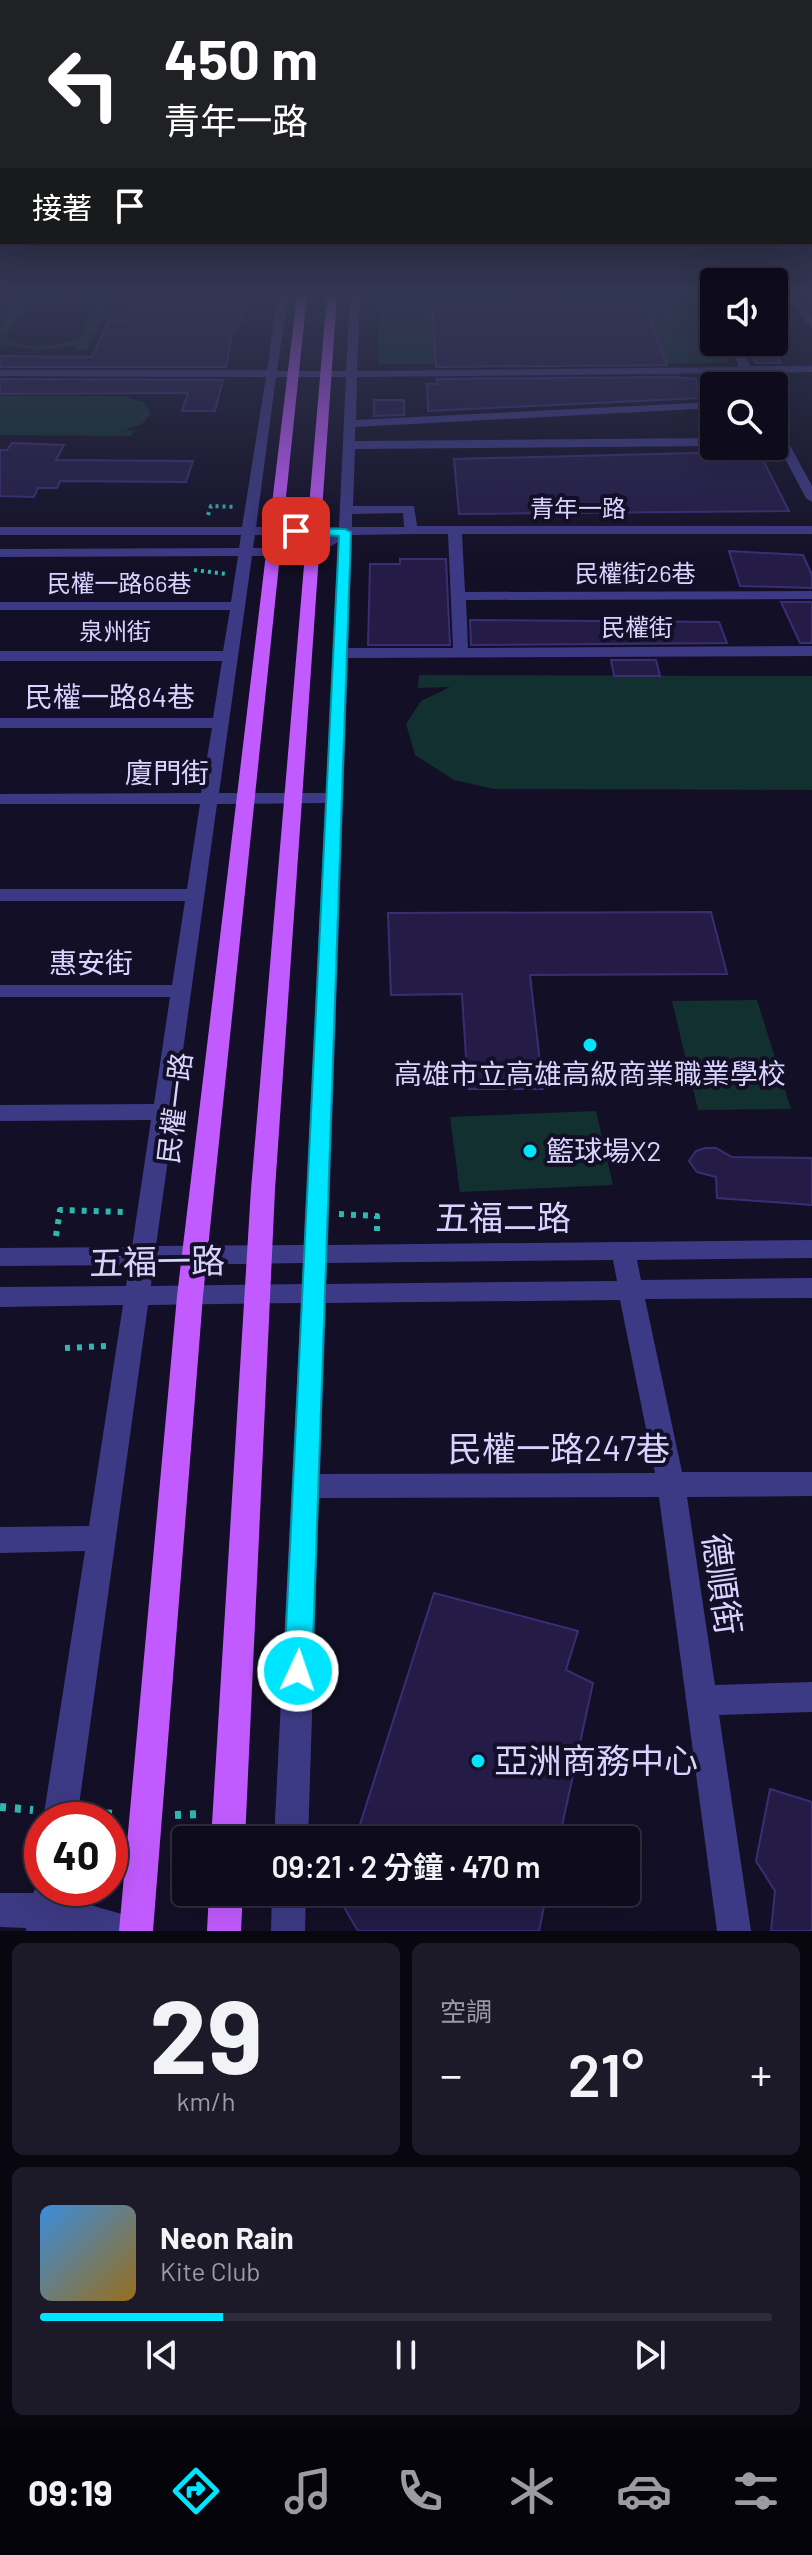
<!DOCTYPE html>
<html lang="zh-TW">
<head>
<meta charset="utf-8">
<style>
	:root { --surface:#0e0b1c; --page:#1c1929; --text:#f1f3f6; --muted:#9b9ba3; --line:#2e2b3b; --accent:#00e5ff }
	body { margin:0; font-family:Barlow,"Noto Sans TC",sans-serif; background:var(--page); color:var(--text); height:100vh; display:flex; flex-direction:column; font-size:30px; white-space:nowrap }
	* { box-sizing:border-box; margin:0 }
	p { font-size:26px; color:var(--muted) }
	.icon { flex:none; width:44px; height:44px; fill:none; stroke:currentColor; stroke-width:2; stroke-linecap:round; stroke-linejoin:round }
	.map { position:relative; height:1931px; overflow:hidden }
	.drawer { display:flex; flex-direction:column; gap:12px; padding:12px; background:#08060f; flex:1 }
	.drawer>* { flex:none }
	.hud { position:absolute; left:0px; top:0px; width:812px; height:244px; box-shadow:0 8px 32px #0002,0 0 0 2px var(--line); background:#202124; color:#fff; overflow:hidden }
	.tools { position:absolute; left:700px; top:268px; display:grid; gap:16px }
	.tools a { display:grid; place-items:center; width:88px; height:88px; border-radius:8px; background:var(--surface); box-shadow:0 8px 32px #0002,0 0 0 2px var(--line); font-size:40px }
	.speed { position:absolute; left:24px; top:1802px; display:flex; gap:16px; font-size:40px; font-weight:700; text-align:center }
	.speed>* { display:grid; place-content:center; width:104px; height:104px; border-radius:50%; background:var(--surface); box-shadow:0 8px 32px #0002,0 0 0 2px var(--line); line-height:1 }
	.speed .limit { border:12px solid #d22; background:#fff; color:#111 }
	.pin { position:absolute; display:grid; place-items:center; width:68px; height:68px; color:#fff; margin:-34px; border-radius:16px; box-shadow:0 4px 12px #0006 }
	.me { position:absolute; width:88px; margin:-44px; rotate:3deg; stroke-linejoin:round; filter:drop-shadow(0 0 6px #0008) }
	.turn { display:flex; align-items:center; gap:28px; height:168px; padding:0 32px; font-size:36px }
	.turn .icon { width:104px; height:104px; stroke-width:2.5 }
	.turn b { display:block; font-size:56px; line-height:68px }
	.then { display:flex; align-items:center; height:76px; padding:0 32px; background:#0003; gap:16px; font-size:30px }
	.big { font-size:60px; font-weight:600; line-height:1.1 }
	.drawer .card { flex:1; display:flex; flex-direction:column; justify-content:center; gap:12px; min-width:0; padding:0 28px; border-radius:12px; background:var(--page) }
	.drawer .dial { align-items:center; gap:0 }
	.dial b { font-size:104px; line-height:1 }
	.song { display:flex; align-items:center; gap:24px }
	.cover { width:96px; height:96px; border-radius:12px; background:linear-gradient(135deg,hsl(210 70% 55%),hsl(40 70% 35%)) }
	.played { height:8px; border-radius:4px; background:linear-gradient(90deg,var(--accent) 25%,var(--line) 25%) }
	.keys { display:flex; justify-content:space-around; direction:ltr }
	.heat { display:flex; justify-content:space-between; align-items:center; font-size:44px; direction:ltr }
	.drawer .tiles { flex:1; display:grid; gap:12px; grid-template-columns:1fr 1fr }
	.card:last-child { grid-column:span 2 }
	.trip { position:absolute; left:172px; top:1826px; width:468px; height:80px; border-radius:8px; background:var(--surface); box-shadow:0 8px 32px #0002,0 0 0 2px var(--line); font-weight:600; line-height:80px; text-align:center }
	.tabs { display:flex; height:128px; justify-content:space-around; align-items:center; background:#06040b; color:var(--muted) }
	.tabs .icon { width:56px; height:56px }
	.tabs .selected { color:var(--accent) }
	.tabs b { font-size:36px; color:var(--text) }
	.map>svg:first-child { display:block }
</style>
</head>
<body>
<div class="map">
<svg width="812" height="1931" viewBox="0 0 812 1931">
	<rect width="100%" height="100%" fill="#130f26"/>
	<g fill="#12302f" fill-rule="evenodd">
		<path d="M380 295H694L714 332V342H719L730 363 378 364Z"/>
		<path d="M40 296C64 295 90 297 111 297L87 350H75L76 345 41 350 0 344V327L14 303ZM68 296 96 304 80 338C58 346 25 352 5 337L26 304Z"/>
		<path d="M0 396H121L144 402 151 414 142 424 125 430 135 431 131 436 0 435Z"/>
		<path d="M419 675 812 676V790L494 789 454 780 415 755 406 724 421 701 450 687 418 688Z"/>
		<path d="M757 1000 791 1109 698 1110 672 1001Z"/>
		<path d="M596 1111 613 1185 460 1192 450 1117Z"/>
	</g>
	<g fill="#241b47" stroke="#3b2d73" stroke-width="2">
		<path d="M510 295H544L545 300H642L667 365 436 367 432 301H511Z"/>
		<path d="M133 304 245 305 237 331H232L226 367H0V356L92 357 109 320H127Z"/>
		<path d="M744 342H768L781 363H756Z"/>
		<path d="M672 377 696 379 701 398 428 411 427 384H437L436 379Z"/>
		<path d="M0 379 223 380 215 411H182L188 393 0 394Z"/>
		<path d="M374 400H404V415L374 416Z"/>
		<path d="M12 443 64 445 56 460 193 461 186 482 60 481 57 488H38L34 497 0 496V450H7Z"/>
		<path d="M732 452 735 458H762L789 511 459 514 454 459Z"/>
		<path d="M729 551 803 555 812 575V588L740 586Z"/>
		<path d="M400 559H446L450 645H368L370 564H400Z"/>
		<path d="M781 602H812V643H800Z"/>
		<path d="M470 620 719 622 727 643 471 645Z"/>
		<path d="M611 660H656L660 676H614Z"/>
		<path d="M711 912 727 974 530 975 543 1089H468L462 994 391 995 388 913Z"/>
		<path d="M705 1148H716L732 1157 812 1158V1205L717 1198 716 1177 697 1172 689 1161 696 1151Z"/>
		<path d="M434 1593 578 1631 566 1670 593 1683 559 1840H355Z"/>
		<path d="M770 1789 812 1802V1931H771L775 1891 756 1861Z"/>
		<path d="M335 1892H547L539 1931H358Z"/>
	</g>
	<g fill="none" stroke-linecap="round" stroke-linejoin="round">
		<g stroke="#2fb8b0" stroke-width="4" stroke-dasharray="3 4" stroke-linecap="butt">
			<path d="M208 515 211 506 236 507"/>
			<path d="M194 570 226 574"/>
		</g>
		<g stroke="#2fb8b0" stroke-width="6" stroke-dasharray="5 7" stroke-linecap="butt">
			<path d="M339 1214 377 1216V1232"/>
			<path d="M56 1236 60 1210 125 1212"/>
			<path d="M65 1348 106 1346"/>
		</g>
		<g stroke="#2fb8b0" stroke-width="8" stroke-dasharray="6 9" stroke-linecap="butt">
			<path d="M0 1807 33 1810"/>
			<path d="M91 1813 117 1814"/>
			<path d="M175 1815 201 1814"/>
		</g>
		<g fill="#3d3a85" fill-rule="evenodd">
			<path d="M0 295H7L0 300Z"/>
			<path d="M278 295H288L277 371H346L350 295H360L357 371 739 367 729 342H739L750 366H812V372L753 373 759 386H747L742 373 357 377 356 420 714 402V408L355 427V441L714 438V446L355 449 353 506H414L417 526H812V534H462L465 592 812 591V599L466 600 468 648 812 646V656L348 658 328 1245 812 1240V1258L637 1260 641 1280 812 1278V1298L645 1299 682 1472H812V1496L687 1497 715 1685 812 1682V1712L719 1715 751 1931H717L659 1497 319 1498 308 1840H274L301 1303 148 1305 77 1820H43L85 1551 0 1553V1527L89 1526 123 1305 0 1307V1287L126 1286 129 1265 0 1266V1248L132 1247 151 1120 0 1121V1105L154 1104 170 997H0V985H172L185 901H0V889H187L200 804H0V794L201 793 212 728H0V718H213L222 661H0V651H223L230 610H0V602H231L238 556 0 557V549L239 548 241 535H0V527H242L266 377 0 376V370H267ZM276 377H346L339 527H256ZM403 513 404 527H352V514ZM416 534H448L453 648H348L352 535ZM255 535H332L311 548H253ZM338 542 326 793H219L252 556H314ZM325 803 304 1245 156 1246 217 804ZM613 1260 617 1281 326 1284 327 1263ZM303 1263 302 1284 151 1286 153 1265ZM620 1300 655 1473 320 1474 326 1303Z"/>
			<path d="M704 295H714V307L711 306Z"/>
			<path d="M787 295H797L812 318V329Z"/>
			<path d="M774 423 780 427 812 486V502L806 498 774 438Z"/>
			<path d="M42 1875V1888H68L66 1898 139 1919 144 1931H26V1928L0 1927V1893H33Z"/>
			<path d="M272 1892H306L305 1931H271Z"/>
		</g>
		<g fill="#c25bff" fill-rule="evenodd">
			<path d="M297 295H307L203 1296 153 1931H119L177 1296Z"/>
			<path d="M327 295H337L275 1189 245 1840H211L251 1189Z"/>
			<path d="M209 1892H243L241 1931H207Z"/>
		</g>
	</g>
	<linearGradient id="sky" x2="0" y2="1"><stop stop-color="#0a0815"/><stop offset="0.52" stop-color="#333752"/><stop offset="1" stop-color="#333752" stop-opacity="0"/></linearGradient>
	<rect width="812" height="566" fill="url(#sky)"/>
	<path fill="#00e5ff" stroke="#0095a6" stroke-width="2" d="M292 528 345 529 351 532 312 1671 308 1681 298 1685 288 1681 284 1671 339 536 296 534 290 531Z"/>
	<g fill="#00e5ff" stroke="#130f26" stroke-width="3">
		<circle cx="590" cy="1045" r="8"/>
		<circle cx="530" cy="1151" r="8"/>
		<circle cx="478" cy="1761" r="8"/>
	</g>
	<g text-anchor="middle" stroke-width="8" stroke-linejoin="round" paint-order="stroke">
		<g font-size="24" fill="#d9d4ff" stroke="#130f26">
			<text x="578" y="517">青年一路</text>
			<text x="635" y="582">民權街26巷</text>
			<text x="119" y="592">民權一路66巷</text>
			<text x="637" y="636">民權街</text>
			<text x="115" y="640">泉州街</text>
		</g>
		<g font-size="28" fill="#d9d4ff" stroke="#130f26">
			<text x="110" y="707">民權一路84巷</text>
			<text x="167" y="783">廈門街</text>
			<text x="91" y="973">惠安街</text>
			<text transform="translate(175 1108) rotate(-83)" y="10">民權一路</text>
		</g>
		<g font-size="28" fill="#d9d4ff" stroke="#130f26">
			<text x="590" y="1084">高雄市立高雄高級商業職業學校</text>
			<text x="546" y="1161" text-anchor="start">籃球場X2</text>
		</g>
		<g font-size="34" fill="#d9d4ff" stroke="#130f26">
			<text x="503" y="1230">五福二路</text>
			<text transform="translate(157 1262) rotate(-1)" y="12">五福一路</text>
			<text x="559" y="1461">民權一路247巷</text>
			<text transform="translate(722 1584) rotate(82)" y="12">德順街</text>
		</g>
		<g font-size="34" fill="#d9d4ff" stroke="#130f26" text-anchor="start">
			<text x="494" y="1773">亞洲商務中心</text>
		</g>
	</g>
</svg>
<div class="tools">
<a><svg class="icon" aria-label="sound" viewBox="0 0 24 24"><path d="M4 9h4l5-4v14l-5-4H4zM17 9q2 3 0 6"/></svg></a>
<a><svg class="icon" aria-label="search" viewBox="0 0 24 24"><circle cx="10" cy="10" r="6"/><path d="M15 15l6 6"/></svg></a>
</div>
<div class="speed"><div class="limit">40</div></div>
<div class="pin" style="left:296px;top:531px;background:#d93025"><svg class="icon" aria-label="arrive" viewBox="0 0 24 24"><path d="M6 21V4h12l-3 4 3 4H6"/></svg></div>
<svg class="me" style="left:298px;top:1671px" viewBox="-20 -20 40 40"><circle r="17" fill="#00e5ff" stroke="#fff" stroke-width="3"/><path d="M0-11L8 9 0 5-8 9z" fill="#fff"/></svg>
<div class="trip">09:21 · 2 分鐘 · 470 m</div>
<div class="hud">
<div class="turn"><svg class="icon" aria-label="left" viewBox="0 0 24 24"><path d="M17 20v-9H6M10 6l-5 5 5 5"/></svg><div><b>450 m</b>青年一路</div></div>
<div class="then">接著<svg class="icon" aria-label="arrive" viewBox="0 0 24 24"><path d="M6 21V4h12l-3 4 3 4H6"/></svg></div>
</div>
</div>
<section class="drawer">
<div class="tiles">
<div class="card dial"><b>29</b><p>km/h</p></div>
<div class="card"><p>空調</p>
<div class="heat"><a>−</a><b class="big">21°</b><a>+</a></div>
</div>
<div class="card">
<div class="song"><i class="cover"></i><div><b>Neon Rain</b><p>Kite Club</p></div></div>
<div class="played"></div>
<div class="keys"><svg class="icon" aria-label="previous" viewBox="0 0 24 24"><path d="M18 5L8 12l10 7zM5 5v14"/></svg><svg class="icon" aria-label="pause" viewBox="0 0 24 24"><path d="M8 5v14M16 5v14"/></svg><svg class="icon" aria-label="next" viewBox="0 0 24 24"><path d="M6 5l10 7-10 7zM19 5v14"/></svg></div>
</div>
</div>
</section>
<nav class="tabs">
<b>09:19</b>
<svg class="icon selected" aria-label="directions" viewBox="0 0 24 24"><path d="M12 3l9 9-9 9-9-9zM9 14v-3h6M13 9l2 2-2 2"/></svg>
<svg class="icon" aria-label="music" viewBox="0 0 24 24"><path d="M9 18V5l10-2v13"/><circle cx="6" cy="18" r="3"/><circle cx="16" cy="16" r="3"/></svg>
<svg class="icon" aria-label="phone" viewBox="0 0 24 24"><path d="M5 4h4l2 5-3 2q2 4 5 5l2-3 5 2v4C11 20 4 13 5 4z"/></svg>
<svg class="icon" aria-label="climate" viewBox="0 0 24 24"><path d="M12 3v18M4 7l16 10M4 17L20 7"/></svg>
<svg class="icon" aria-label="car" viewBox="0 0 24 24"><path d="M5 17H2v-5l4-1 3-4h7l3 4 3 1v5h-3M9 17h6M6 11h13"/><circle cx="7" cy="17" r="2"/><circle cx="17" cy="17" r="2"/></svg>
<svg class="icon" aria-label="filters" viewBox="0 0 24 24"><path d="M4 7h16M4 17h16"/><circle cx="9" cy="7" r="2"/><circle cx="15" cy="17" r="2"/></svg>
</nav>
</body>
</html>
